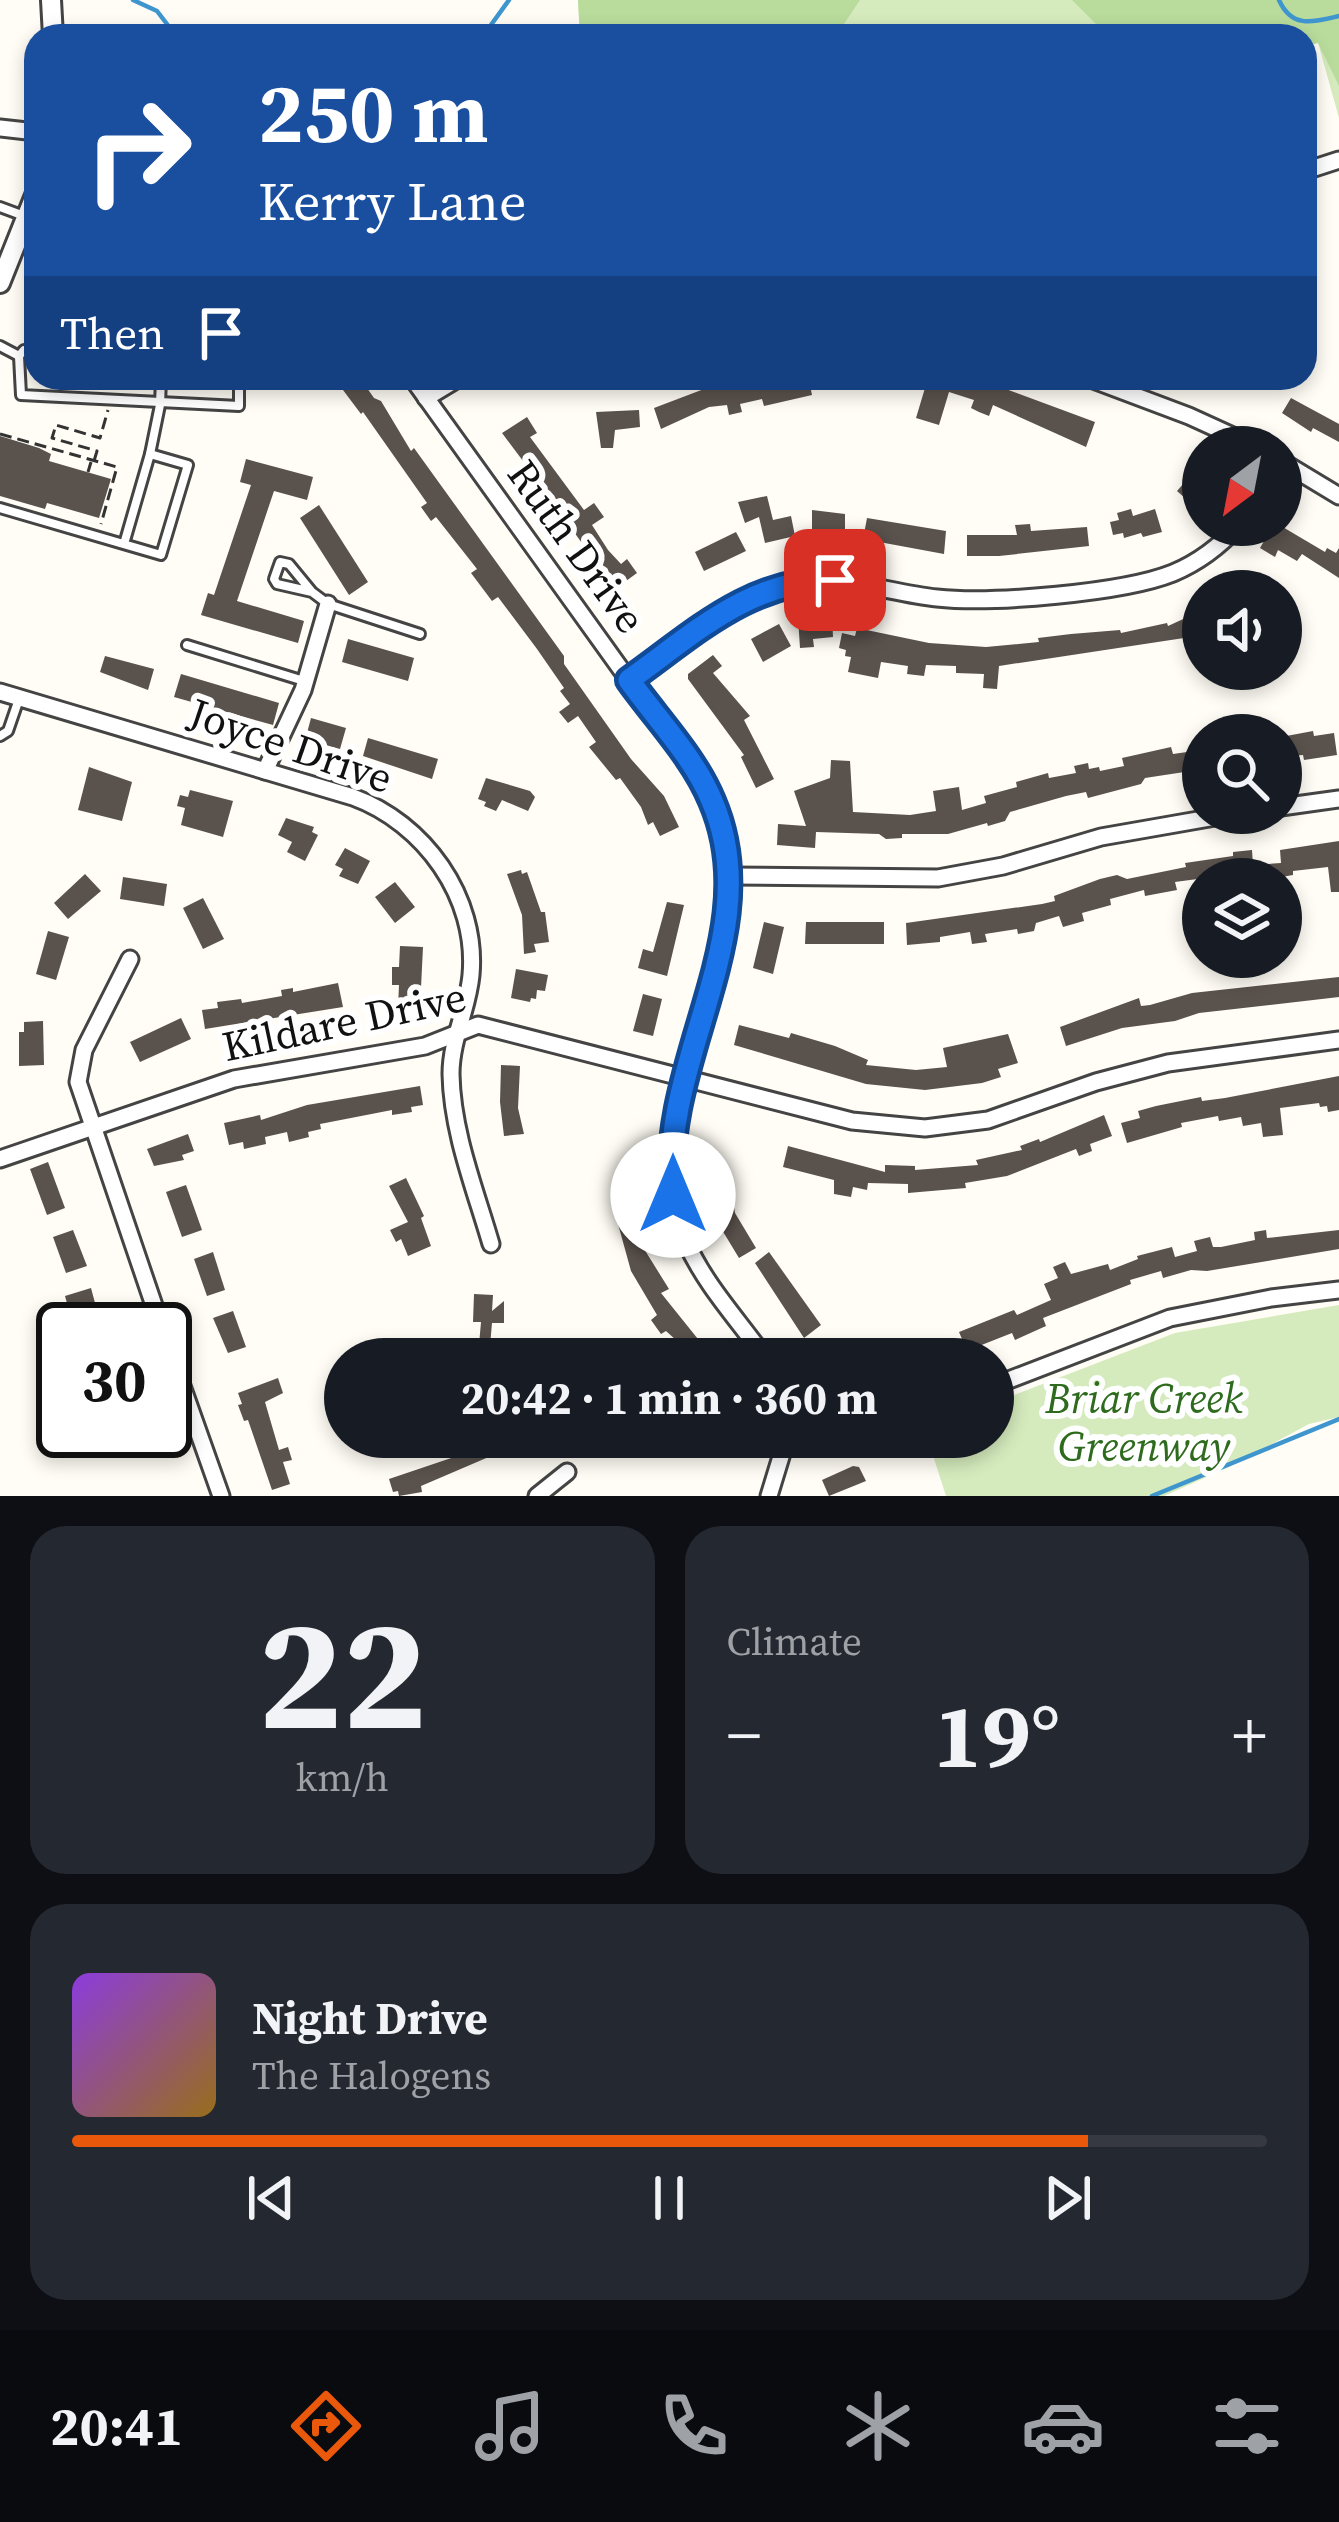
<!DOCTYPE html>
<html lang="en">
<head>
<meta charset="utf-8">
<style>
	:root { --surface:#171b24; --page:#242831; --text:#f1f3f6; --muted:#9ea1a6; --line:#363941; --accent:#ea580c }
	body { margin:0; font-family:"Source Serif 4",serif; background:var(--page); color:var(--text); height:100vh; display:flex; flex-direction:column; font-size:45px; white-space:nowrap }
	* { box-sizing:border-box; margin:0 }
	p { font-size:39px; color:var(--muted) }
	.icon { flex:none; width:66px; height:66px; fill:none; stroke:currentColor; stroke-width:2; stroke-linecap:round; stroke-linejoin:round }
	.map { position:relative; height:1496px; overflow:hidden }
	.drawer { display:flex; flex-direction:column; gap:30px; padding:30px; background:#0d0f14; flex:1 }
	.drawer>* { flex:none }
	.banner { position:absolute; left:24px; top:24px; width:1293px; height:366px; border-radius:36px; box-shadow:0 6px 18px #0003; background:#1a4fa0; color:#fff; overflow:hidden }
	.needle { width:78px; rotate:212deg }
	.fabs { position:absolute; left:1182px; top:426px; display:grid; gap:24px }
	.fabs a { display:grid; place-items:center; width:120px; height:120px; border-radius:50%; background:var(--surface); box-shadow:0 6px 18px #0003; font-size:60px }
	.speed { position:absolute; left:36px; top:1302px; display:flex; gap:24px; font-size:60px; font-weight:700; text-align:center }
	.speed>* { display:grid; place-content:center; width:156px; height:156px; border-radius:50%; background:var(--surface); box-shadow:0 6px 18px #0003; line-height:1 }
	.speed .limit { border:6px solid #111; border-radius:18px; background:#fff; color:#111 }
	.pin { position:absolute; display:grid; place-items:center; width:102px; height:102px; color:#fff; margin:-51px; border-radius:24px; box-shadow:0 6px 18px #0006 }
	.me { position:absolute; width:132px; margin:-66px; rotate:0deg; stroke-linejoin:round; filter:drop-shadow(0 0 9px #0008) }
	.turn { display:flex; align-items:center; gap:42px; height:252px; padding:0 36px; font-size:54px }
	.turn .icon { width:156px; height:156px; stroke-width:2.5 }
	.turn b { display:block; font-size:84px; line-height:102px }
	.then { display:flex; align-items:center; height:114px; padding:0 36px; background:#0003; gap:24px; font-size:45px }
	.big { font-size:90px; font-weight:700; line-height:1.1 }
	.drawer .widget { flex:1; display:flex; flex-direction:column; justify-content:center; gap:18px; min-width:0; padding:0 42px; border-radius:36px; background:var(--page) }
	.drawer .dial { align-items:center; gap:0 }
	.dial b { font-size:156px; line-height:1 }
	.song { display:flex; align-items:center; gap:36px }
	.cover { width:144px; height:144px; border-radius:18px; background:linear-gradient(135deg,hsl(270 70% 55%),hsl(40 70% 35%)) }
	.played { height:12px; border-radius:6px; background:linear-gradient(90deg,var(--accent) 85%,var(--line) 85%) }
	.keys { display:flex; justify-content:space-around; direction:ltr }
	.heat { display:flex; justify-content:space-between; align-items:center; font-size:66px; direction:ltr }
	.drawer .tiles { flex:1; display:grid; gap:30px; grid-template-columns:1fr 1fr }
	.widget:last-child { grid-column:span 2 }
	.trip { position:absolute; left:324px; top:1338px; width:690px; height:120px; border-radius:60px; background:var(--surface); box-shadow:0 6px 18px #0003; font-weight:700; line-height:120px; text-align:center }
	.menu { display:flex; height:192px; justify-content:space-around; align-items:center; background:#090b0e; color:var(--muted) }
	.menu .icon { width:84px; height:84px }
	.menu .on { color:var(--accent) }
	.menu b { font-size:54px; color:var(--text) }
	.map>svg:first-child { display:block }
</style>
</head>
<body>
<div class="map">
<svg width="1339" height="1496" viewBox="0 0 1339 1496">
	<rect width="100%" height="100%" fill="#fffdf5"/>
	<g fill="#d5ebbd">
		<path d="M578 0H1339V118L1318 43 1305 46V36H580Z"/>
		<path d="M1339 1305V1417L1309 1424 1229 1467 1164 1496H946L927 1437H993V1403L1175 1333Z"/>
	</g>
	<g fill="#b9dc9c">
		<path d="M578 0H860L836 36H580Z"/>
		<path d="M1072 0H1339V86L1318 43 1305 46V36H1115L1100 28Z"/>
	</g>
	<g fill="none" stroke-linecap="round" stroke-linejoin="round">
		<g stroke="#3f96cf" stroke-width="4.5">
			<path d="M133 0 157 11 170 28 182 36"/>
			<path d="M1279 0C1292 29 1313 22 1339 16"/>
			<path d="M483 36 509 0"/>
			<path d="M1152 1496 1339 1419"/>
		</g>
	</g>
	<g fill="#5a524d">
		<path d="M334 378H360L374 398 381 401 411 451 414 448 564 656V664L631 759 664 796 679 827 660 836 653 822 648 825 641 807 620 778 616 780 589 747 596 742 578 716 568 723 559 712 570 704 560 691 564 688 537 649 498 597 492 601 471 573 477 569 436 517 431 521 421 507 427 503 363 412 361 414Z"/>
		<path d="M752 378H839L840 381 811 390 812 395 764 406 762 399 740 404 742 412 729 415 727 405 709 407 661 429 654 408 704 389Z"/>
		<path d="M928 378H976L1095 422 1086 447 993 405 989 416 979 412 971 408 974 400 949 392 939 425 916 418Z"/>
		<path d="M1291 398 1339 424V442L1313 428 1311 432 1282 413Z"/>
		<path d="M639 410 640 427 615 430 613 448H601L596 412Z"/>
		<path d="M527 417 537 433 530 437 584 510 594 503 604 517 592 525 608 550 621 564 627 559 637 573 615 589 543 489 539 492 528 477 532 473 502 433Z"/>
		<path d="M0 436 39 448 51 454 49 461 111 479 99 518 47 503 45 509 0 496Z"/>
		<path d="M246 459 313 477 307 500 274 491 237 601 304 621 298 643 201 615 208 593 214 595 251 485 240 482Z"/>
		<path d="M1203 461V514L1177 491 1191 475 1185 470 1192 462 1198 467Z"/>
		<path d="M767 496 773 520 791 516 795 536 765 543 759 517 745 523 738 502Z"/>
		<path d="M319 505 368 582 349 595 300 518Z"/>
		<path d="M1131 509 1133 516 1155 509 1162 532 1143 537 1141 533 1124 538 1123 533 1113 535 1110 522 1119 520 1117 513Z"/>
		<path d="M812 510 845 514V537L812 538Z"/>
		<path d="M867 518 946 531 944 554 863 539Z"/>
		<path d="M1030 524 1031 531 1087 527 1089 546 999 556H967V535H1017L1015 525Z"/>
		<path d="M1281 526 1325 552 1327 548 1336 553 1339 548V578L1302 554 1297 561 1278 550 1275 557 1260 548 1272 527 1278 531Z"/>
		<path d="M736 532 746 551 704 571 695 552Z"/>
		<path d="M1203 610V629L1184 638 999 666 997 689 983 688 984 674 956 673V666L926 665 924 676 907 674 908 666 881 662 878 678 848 672 851 657 845 656 846 650 839 648 842 633 855 636 857 628 929 643 986 647 1039 642 1038 638 1071 634 1120 630 1121 633 1167 623 1168 626Z"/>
		<path d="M832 614 833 637 813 639 814 647 800 648 798 617Z"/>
		<path d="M779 624 791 646 763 662 751 639Z"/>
		<path d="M348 639 414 658 408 681 342 662Z"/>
		<path d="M713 655 722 666 713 673 750 716 744 720 774 779 756 788 741 757 744 755 688 679V674Z"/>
		<path d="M105 656 154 669 148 690 100 672Z"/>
		<path d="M181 674 279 703 273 725 174 697Z"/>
		<path d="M311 718 346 728 340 749 315 742 317 736 307 733Z"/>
		<path d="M1313 731 1314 736 1334 733 1337 755 1304 760 1303 755 1281 757V737Z"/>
		<path d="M368 738 438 759 432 779 363 756Z"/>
		<path d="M1171 747 1173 754 1187 752 1191 771 1145 778 1141 784 1088 798 1086 792 1066 796 1010 812 1005 821 988 826 987 823 948 834H902V838L886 839 879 834 816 832 815 848 777 845 778 824 806 826 794 791 830 778 831 760 850 761 853 812 910 815 936 811 933 791 959 787 962 810 986 803 984 796 1017 787 1016 782 1048 773 1049 778 1076 773 1074 766 1088 763 1089 769 1099 767 1100 771 1124 766 1122 758Z"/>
		<path d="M89 767 132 782 122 821 78 810Z"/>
		<path d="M486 778 530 791 535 797 528 811 502 800 496 811 484 806 486 802 478 799Z"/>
		<path d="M190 790 233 801 223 837 181 825 185 808 177 806 180 795 188 797Z"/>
		<path d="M286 818 314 827 312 832 318 835 305 861 287 852 292 842 278 835Z"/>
		<path d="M1339 841V892H1331L1328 867 1293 871V875L1270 879H1236L1235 874 1175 882 1177 890 1145 896 1144 890 1110 899 1111 905 1082 913 1084 921 1063 927 1059 916 1036 923 1034 931 1018 934 1017 929 985 934 987 942 972 944 970 932 940 937V942L907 945 906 923 1042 904 1055 901 1054 896 1100 879 1117 875 1127 879 1186 867 1185 863 1233 856V852L1252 850 1253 865 1281 863 1280 850Z"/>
		<path d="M345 848 370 861 358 884 339 876 343 869 335 865Z"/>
		<path d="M521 870 522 874 527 872 541 912H545L549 942 534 944 536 952 524 954 522 915 507 874Z"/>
		<path d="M85 874 101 891 68 919 54 903Z"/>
		<path d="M123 877 167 884 164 906 120 899Z"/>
		<path d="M395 882 415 907 395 923 375 897Z"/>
		<path d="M203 898 224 939 203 949 183 908Z"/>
		<path d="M667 902 684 905 667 976 638 968 643 949 653 952Z"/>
		<path d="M764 922 784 927 773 974 753 968Z"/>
		<path d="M806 922H884V944H805Z"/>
		<path d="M48 931 69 937 56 980 36 974Z"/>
		<path d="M400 946 423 947 420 1008H398L399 985H392V967H399Z"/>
		<path d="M516 969 548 975 545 991 537 990 536 999 531 998 530 1002 511 998Z"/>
		<path d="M1339 977V997L1199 1013 1175 1021 1122 1028 1066 1046 1060 1027 1139 998 1141 1006 1150 1005 1192 993Z"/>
		<path d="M338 983 343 1007 205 1029 202 1010 218 1008 217 1002 241 999 242 1003 282 996 281 990 293 988V992Z"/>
		<path d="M643 994 662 999 653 1036 633 1031Z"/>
		<path d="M181 1018 191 1039 140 1062 130 1042Z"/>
		<path d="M43 1021 44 1065 19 1066V1032H24V1022Z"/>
		<path d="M739 1025 789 1038 791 1033 835 1046 868 1060 866 1065 916 1070 947 1067 943 1048 1008 1034 1018 1063 998 1069 1001 1077 982 1083 925 1090 866 1084 734 1045Z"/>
		<path d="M501 1065 520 1066 518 1108 524 1134 504 1136 500 1102Z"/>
		<path d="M1339 1076V1110L1328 1112 1327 1106 1320 1107 1319 1103 1280 1108 1283 1135 1263 1137 1261 1123 1243 1126 1241 1117 1219 1121 1218 1116 1181 1123 1182 1127 1127 1143 1121 1123 1140 1118 1138 1111 1156 1106 1201 1097 1202 1101 1225 1098Z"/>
		<path d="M420 1086 423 1105 411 1107 412 1112 392 1115V1110L320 1124 321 1129 308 1132 309 1137 289 1142 287 1132 265 1137 266 1144 244 1149 243 1142 229 1145 224 1123 260 1115 261 1120 307 1105Z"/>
		<path d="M1104 1115 1112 1136 1090 1144 1092 1151 1079 1156 1076 1149 1007 1176 965 1183 966 1188 908 1193V1184L868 1183 867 1190 853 1187 851 1197 834 1194V1180L783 1167 788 1146 885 1172V1165L915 1166V1170L978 1165 976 1160 1022 1150 1020 1146 1039 1139 1040 1142Z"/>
		<path d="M188 1134 194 1151 182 1155 184 1160 154 1166 147 1149Z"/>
		<path d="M48 1162 65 1208 47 1215 30 1169Z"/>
		<path d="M728 1170 735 1213 756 1248 739 1258 719 1225 725 1221 719 1203 710 1204 709 1172Z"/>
		<path d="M406 1178 424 1216 421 1218 431 1246 408 1256 401 1239 396 1242 390 1230 408 1222 389 1186Z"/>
		<path d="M186 1185 202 1230 182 1237 166 1192Z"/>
		<path d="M634 1208 648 1242 641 1244 669 1289 661 1293 714 1359H691L677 1341 666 1331 661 1334 651 1320 657 1315 631 1271 615 1213Z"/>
		<path d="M73 1230 87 1266 66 1273 53 1237Z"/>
		<path d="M1266 1230 1267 1238 1339 1230V1249L1207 1271 1191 1270 1163 1278 1161 1271 1130 1280 1131 1284 1043 1318 1046 1326 1015 1340 1012 1333 946 1359H914L962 1339 959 1332 1014 1310 1017 1315 1051 1300 1044 1284 1058 1278 1053 1267 1065 1262 1071 1274 1108 1264 1110 1270 1138 1259 1137 1256 1172 1247 1175 1257 1197 1251 1194 1241 1210 1237 1213 1247H1221L1255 1240 1254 1232Z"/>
		<path d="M213 1252 225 1290 207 1296 194 1259Z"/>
		<path d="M769 1252 821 1325 804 1338 755 1263Z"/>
		<path d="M91 1288 102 1329H74L65 1296Z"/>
		<path d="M474 1294 493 1295 492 1311 504 1301V1323H492L490 1346 479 1345 481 1322H473Z"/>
		<path d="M233 1311 246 1347 228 1353 213 1318Z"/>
		<path d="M278 1378 283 1393 265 1402 279 1450 288 1447 292 1460 283 1462 290 1484 272 1490 248 1420 244 1421 238 1405 242 1404 238 1393Z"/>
		<path d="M491 1438 498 1453 421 1486 422 1492 399 1496 398 1491 393 1492 389 1479 469 1452 467 1447Z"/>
		<path d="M853 1466 859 1467 866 1481 829 1496 822 1480Z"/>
	</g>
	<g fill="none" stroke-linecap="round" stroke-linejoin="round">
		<defs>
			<g id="service">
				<path d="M0 207 27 217"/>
				<path d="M0 346 19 356 24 350 36 351"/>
				<path d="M19 356 21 395 239 406V378"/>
				<path d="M150 454 160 405 161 378"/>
				<path d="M0 508 161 555 188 465 150 454 124 544"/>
				<path d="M312 592 289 564 280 562 274 579 277 584 312 592 328 604 420 634"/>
				<path d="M187 645 304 681"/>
				<path d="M0 736 8 731 19 699"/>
			</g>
			<g id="minor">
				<path d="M0 128 36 132"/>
				<path d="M1305 171 1339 160"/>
				<path d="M412 378 704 785C725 824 732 865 729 909 710 1012 642 1141 687 1244 706 1286 740 1322 766 1359"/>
				<path d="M1088 378 1189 416 1257 447"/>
				<path d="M426 398 459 378"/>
				<path d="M1281 461 1339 496"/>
				<path d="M629 680C677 645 725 600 784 585 835 571 886 593 937 598 991 604 1123 593 1173 573 1197 563 1221 545 1239 525"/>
				<path d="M0 692 353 797C424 823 478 897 471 975 468 1009 451 1039 451 1074 452 1132 475 1189 491 1244"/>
				<path d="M265 771 303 690 328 604"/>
				<path d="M1281 807 1339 799"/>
				<path d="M730 876 938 878 1003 866 1101 837 1238 813"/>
				<path d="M130 959 84 1050 78 1082 162 1329"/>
				<path d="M0 1159 234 1079 425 1046 478 1025 852 1121 925 1128 988 1120 1096 1082 1168 1063 1339 1040"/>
				<path d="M165 1338 221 1496"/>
				<path d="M993 1386 1170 1318 1271 1298 1339 1290"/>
				<path d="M537 1496 567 1472"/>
				<path d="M769 1496 787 1437"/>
			</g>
			<g id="tertiary">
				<path d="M51 0 53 36"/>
				<path d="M0 283 36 193"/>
			</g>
		</defs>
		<use href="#service" stroke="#444" stroke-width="14"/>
		<use href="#minor" stroke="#444" stroke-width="21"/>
		<use href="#tertiary" stroke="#444" stroke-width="24"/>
		<g stroke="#333" stroke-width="3" stroke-dasharray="12 6" stroke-linecap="butt">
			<path d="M962 36H963"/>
			<path d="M0 434 117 467 101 524"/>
			<path d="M94 461 97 451 52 438 56 425 100 438 108 410"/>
			<path d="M88 472 91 462"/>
		</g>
		<use href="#service" stroke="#fff" stroke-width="8"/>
		<use href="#minor" stroke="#fff" stroke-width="15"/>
		<use href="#tertiary" stroke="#fff" stroke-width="18"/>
	</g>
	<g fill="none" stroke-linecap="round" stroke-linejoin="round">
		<defs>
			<path id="route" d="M673 1195C658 1060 769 933 712 801 694 757 656 718 629 680 694 634 750 579 835 580"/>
		</defs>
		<use href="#route" stroke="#114b97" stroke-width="30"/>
		<use href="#route" stroke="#1a73e8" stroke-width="21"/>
	</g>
	<g text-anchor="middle" stroke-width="12" stroke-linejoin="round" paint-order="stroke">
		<g font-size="42" fill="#111" stroke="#fff">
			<text transform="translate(577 546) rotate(54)" y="15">Ruth Drive</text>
			<text transform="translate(291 745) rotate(19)" y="15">Joyce Drive</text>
			<text transform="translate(344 1021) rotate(-12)" y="15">Kildare Drive</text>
		</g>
		<g font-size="42" font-style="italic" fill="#2f6b1f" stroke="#fff">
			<text x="1144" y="1413">Briar Creek<tspan x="1144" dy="48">Greenway</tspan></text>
		</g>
	</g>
</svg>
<div class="fabs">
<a><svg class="needle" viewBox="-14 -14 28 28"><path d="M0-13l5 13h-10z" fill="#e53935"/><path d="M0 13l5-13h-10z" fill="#9ea1a6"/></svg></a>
<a><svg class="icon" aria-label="sound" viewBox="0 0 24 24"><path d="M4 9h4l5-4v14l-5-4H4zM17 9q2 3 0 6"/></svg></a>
<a><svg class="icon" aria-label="search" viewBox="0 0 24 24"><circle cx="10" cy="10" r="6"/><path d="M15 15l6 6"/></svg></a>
<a><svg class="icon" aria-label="layers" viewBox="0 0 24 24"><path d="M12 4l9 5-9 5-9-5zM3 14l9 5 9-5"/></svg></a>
</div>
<div class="speed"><div class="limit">30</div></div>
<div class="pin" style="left:835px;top:580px;background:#d93025"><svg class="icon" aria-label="arrive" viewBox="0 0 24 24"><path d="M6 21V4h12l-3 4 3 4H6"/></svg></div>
<svg class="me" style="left:673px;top:1195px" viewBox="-20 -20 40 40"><circle r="19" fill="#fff"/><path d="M0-13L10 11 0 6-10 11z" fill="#1a73e8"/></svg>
<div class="trip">20:42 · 1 min · 360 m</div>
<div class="banner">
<div class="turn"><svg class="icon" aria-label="right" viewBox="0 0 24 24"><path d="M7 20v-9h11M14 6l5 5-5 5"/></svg><div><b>250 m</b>Kerry Lane</div></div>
<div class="then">Then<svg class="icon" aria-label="arrive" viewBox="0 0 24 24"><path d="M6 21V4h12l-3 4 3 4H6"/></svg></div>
</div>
</div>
<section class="drawer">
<div class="tiles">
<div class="widget dial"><b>22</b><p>km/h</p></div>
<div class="widget"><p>Climate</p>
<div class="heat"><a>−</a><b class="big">19°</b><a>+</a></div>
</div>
<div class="widget">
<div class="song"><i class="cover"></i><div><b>Night Drive</b><p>The Halogens</p></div></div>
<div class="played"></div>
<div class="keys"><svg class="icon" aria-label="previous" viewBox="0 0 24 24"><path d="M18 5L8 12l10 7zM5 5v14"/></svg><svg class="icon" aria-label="pause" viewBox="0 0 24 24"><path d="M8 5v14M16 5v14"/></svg><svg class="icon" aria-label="next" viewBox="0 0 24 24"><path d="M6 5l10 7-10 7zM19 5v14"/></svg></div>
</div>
</div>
</section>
<nav class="menu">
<b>20:41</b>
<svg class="icon on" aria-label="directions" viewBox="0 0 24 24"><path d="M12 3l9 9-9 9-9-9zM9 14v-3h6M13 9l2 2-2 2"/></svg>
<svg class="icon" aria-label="music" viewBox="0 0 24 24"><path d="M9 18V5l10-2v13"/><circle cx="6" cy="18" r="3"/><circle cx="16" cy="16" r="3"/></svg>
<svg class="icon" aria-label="phone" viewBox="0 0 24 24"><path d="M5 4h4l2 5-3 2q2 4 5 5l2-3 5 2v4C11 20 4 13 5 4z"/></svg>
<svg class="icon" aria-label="climate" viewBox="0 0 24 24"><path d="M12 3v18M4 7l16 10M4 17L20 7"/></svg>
<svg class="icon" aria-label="car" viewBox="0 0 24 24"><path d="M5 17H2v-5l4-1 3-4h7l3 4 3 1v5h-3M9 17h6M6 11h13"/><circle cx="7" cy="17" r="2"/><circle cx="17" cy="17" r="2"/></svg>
<svg class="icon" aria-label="filters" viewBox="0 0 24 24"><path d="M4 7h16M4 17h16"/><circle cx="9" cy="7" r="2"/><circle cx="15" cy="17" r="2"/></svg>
</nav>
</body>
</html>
